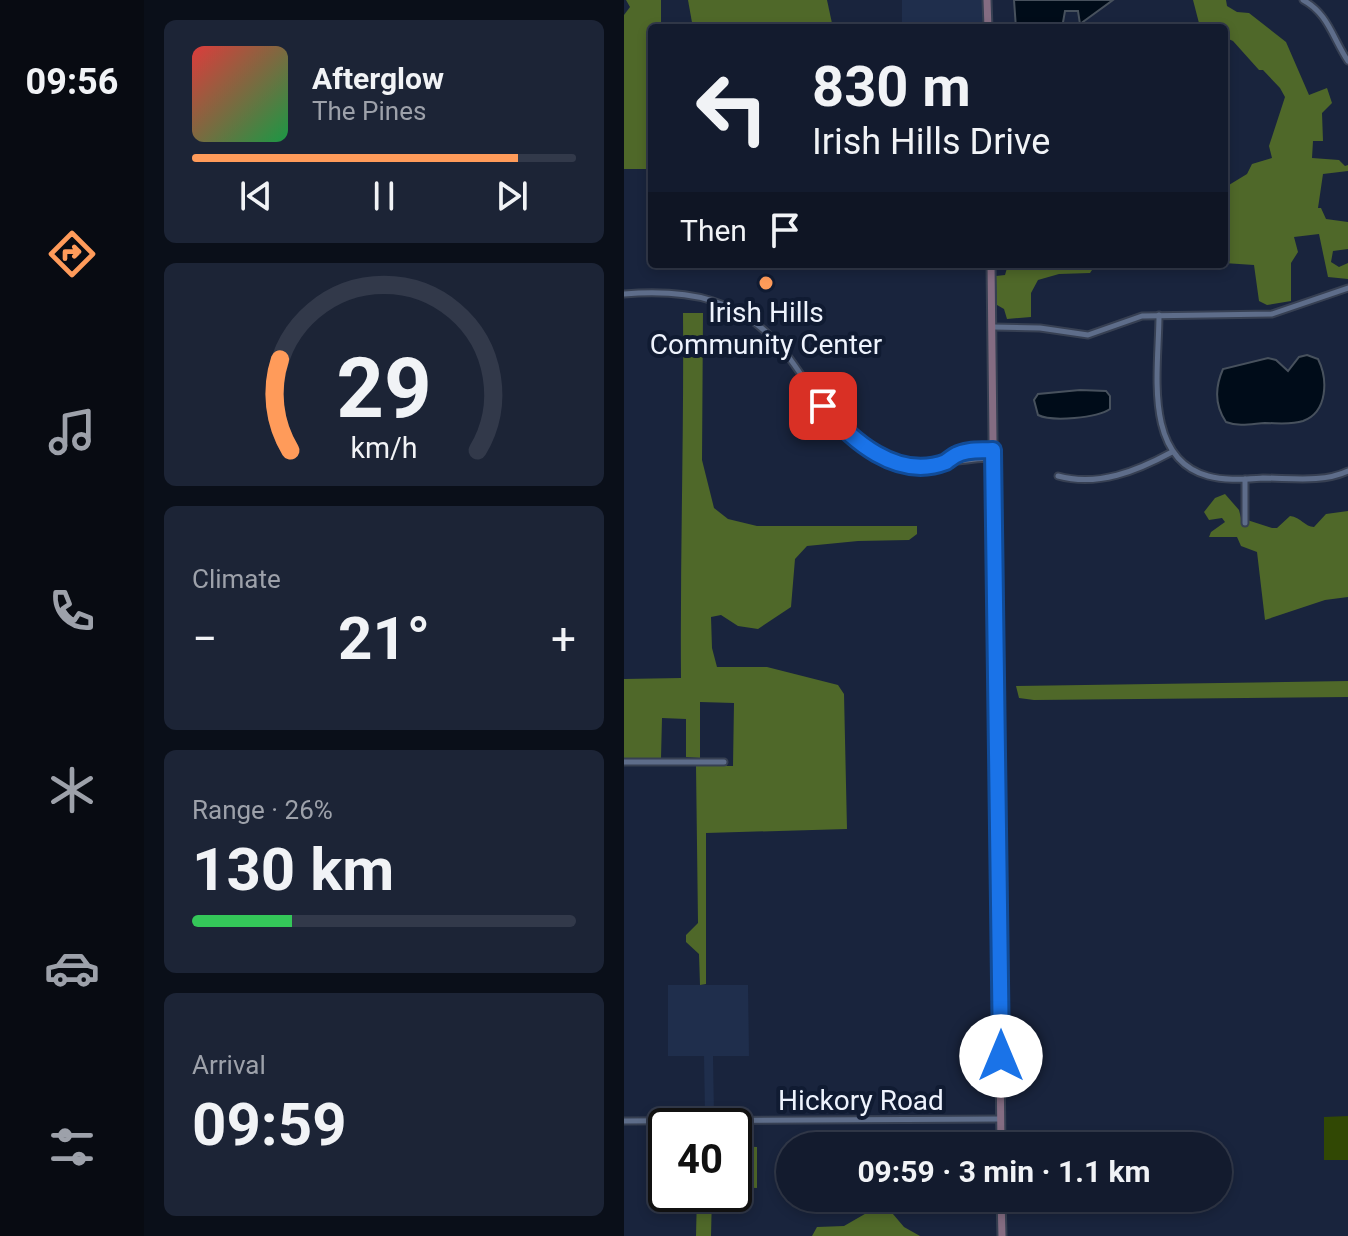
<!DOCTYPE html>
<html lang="en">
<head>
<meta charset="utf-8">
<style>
	:root { --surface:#131b2e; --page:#1c2436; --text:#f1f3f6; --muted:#9da1aa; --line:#32394a; --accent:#ff9b5a }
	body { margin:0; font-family:Roboto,sans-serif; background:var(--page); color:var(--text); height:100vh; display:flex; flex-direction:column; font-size:30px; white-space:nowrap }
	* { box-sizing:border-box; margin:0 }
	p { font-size:26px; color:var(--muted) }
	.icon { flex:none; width:44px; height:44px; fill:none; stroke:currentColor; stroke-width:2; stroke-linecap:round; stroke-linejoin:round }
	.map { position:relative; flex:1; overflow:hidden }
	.sheet { display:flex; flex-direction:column; gap:20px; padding:20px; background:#0a0f19; width:480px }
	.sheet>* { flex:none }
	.guide { position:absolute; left:24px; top:24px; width:580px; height:244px; border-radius:8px; box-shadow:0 4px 12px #0003,0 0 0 2px var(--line); background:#131b2e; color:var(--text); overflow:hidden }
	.speed { position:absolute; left:24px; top:1108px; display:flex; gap:16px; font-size:40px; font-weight:700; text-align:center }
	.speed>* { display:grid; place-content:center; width:104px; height:104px; border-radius:50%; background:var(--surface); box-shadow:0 4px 12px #0003,0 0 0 2px var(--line); line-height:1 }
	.speed .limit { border:4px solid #111; border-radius:12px; background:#fff; color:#111 }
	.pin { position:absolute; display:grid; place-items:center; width:68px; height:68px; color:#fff; margin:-34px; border-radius:16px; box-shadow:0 4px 12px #0006 }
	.me { position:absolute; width:88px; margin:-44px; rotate:0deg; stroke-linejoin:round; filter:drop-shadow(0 0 6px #0008) }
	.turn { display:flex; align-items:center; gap:28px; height:168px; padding:0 32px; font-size:36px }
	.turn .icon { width:104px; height:104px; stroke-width:2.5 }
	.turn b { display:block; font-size:56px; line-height:68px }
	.then { display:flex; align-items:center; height:76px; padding:0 32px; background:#0003; gap:16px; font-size:30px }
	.big { font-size:60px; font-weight:700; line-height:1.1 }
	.sheet .tile { flex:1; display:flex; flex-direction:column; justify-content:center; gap:12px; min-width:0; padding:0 28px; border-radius:12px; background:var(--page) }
	.sheet .dial { align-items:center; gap:0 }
	.dial svg { height:208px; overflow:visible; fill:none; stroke:var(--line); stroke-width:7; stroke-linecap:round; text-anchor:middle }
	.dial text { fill:var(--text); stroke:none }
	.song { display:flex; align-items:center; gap:24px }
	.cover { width:96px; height:96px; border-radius:12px; background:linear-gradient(135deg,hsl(0 70% 55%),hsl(140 70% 35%)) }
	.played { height:8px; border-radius:4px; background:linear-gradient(90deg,var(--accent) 85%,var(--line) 85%) }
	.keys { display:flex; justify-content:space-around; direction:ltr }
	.heat { display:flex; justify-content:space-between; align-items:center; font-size:44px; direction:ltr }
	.charge { height:12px; border-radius:6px; background:linear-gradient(90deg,#34c759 26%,var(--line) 0) }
	.trip { position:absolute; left:152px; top:1132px; width:456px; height:80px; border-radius:40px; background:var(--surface); box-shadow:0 4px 12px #0003,0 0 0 2px var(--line); font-weight:700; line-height:80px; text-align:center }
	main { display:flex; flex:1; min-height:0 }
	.tab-bar { display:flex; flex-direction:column; width:144px; justify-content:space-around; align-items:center; background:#080b12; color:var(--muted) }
	.tab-bar .icon { width:56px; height:56px }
	.tab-bar .on { color:var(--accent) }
	.tab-bar b { font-size:36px; color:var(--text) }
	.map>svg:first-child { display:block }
</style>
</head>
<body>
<main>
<nav class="tab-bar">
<b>09:56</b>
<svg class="icon on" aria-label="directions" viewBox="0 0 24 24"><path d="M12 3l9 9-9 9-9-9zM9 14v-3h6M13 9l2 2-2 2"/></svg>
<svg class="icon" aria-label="music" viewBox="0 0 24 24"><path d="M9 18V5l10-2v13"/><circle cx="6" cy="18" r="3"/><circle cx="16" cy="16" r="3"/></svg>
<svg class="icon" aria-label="phone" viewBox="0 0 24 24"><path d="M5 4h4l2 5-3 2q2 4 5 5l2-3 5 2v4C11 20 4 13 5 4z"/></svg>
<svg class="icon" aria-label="climate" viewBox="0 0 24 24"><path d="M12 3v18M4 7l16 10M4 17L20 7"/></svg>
<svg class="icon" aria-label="car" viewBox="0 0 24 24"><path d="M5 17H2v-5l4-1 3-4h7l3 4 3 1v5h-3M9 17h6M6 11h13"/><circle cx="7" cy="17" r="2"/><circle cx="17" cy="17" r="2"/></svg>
<svg class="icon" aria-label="filters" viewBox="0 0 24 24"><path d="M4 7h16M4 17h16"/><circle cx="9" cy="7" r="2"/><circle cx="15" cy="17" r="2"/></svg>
</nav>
<section class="sheet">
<div class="tile">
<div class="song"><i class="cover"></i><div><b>Afterglow</b><p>The Pines</p></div></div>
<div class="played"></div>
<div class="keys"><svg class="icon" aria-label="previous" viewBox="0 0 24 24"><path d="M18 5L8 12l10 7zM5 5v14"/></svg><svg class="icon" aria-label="pause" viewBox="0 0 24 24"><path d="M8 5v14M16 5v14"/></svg><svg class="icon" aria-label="next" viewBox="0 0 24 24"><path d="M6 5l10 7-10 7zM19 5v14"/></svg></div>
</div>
<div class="tile dial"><svg viewBox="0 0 100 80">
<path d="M14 69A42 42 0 1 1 86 69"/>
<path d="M14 69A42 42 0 0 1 10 34" stroke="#ff9b5a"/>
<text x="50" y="56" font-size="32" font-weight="700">29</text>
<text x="50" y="72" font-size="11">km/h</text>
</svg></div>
<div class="tile"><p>Climate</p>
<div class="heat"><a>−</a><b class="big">21°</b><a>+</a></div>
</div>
<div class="tile"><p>Range · 26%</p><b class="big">130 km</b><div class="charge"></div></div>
<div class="tile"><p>Arrival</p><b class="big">09:59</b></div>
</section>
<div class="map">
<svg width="724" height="1236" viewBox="0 0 724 1236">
	<rect width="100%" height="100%" fill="#19243d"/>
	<g fill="#1f2e4c">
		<rect x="278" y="0" width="80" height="28"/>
		<path d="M44 985H124L125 1056H89L90 1115H81L80 1056H44Z"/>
	</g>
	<path fill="#314804" d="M724 1116V1160H700V1117Z"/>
	<g fill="#4f6829">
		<path d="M2 0H37V28H28V169H0V15L6 7Z"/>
		<path d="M64 0H203L209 28H69Z"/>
		<path d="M569 0H602L603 6 613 12 625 13 662 42 685 95 703 88 708 103 698 113 699 141H689L688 158 715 160 721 166 724 165V171L699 174 694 208H697L702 219 724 222V249L709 251 707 262 715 267 724 263V279L704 277 695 234 670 237 674 252 667 263V301L643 305 635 301 630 265 600 263V188L623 174 628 164 648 158 645 146 661 97 656 88 639 70H635L609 41 600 37V28L576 27Z"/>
		<path d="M376 264H472L466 273 435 274 414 280 407 293V317L383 319 380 309 373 305 372 276 381 275 383 268Z"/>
		<path d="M59 313H79L78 460 90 508 104 519 133 526H293V534L285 540 234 541 183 546 171 559 167 607 134 629 114 626 97 615 87 617 88 648 93 667H143L214 685 220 694 223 829 82 833V984L76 985 75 954 62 942V935L74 923 72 766H109L110 703 76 702V758L62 757V719L38 718 37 758H0V679L57 678C56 556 60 435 59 313Z"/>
		<path d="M601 494 615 510 617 518 648 528H653L666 516C677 517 681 527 690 527L702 514 724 511V597L701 600 641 620 633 552 617 546 613 537H585L587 532 601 522 598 518 585 520 580 512 591 498Z"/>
		<path d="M724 681V697L410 700 395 698 392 686Z"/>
		<path d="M110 1146 133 1147V1188L110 1187Z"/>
		<path d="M73 1194H88L87 1236H72Z"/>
		<path d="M253 1207H263L280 1227 296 1236H188L193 1227 220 1226Z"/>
	</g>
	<g fill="#000c19" stroke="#47515d" stroke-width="2">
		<path d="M390 0H489L456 24 454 11H441L438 28H392Z"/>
		<path d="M683 355 694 359C704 379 704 412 679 421 667 425 653 423 641 423 627 424 615 427 602 422 591 406 591 387 599 369L644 358 652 360 664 371 675 357Z"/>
		<path d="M456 390 482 391 486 396V409C473 418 428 422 414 415L410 400 414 394Z"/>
	</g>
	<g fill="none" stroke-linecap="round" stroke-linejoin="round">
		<defs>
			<g id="street">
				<path d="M679 0C704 13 709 39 724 61"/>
				<path d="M0 294C65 289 117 298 160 351 180 376 193 403 216 425 231 439 246 454 266 461 297 471 335 458 369 458"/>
				<path d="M535 315C535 368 518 458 584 476 602 481 621 479 639 478 666 478 699 483 724 471"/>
				<path d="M369 327 416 328 464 335 518 316 648 314 724 288"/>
				<path d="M328 458 342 452 369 450"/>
				<path d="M434 476C474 487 513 471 548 452"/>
				<path d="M621 479V523"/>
				<path d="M0 762H100"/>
				<path d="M0 1121 377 1119"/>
			</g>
			<g id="secondary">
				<path d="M363 0 364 28"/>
				<path d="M367 264 377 1146"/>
				<path d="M377 1198 378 1236"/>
			</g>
		</defs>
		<use href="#street" stroke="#374053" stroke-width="9"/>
		<use href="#secondary" stroke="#374053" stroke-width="11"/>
		<use href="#street" stroke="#5e6d8a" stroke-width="5"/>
		<use href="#secondary" stroke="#846c82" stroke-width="7"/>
	</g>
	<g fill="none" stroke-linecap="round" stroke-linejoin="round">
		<defs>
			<path id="route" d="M199 406C227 440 273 481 322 462 323 461 330 456 332 455 343 449 357 451 369 450L377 1056"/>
		</defs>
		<use href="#route" stroke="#114b97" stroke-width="20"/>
		<use href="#route" stroke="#1a73e8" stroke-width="14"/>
	</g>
	<circle fill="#ff9b5a" stroke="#101b32" stroke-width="3" cx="142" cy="283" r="8"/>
	<g text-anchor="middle" stroke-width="8" stroke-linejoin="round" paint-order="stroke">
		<g font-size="28" fill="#eef3fd" stroke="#101b32">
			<text x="142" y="322">Irish Hills<tspan x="142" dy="32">Community Center</tspan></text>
		</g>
		<g font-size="28" fill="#eef3fd" stroke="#101b32">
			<text x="237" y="1110">Hickory Road</text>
		</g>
	</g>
</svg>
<div class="speed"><div class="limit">40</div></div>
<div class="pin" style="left:199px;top:406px;background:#d93025"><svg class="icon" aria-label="arrive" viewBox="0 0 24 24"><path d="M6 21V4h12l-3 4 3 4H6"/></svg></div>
<svg class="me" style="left:377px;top:1056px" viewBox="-20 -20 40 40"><circle r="19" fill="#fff"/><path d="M0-13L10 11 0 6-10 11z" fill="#1a73e8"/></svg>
<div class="trip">09:59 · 3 min · 1.1 km</div>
<div class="guide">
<div class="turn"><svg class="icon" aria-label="left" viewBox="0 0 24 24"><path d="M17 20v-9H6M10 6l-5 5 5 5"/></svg><div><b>830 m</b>Irish Hills Drive</div></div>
<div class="then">Then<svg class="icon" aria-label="arrive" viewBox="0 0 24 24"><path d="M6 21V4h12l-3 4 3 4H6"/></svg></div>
</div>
</div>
</main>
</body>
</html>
